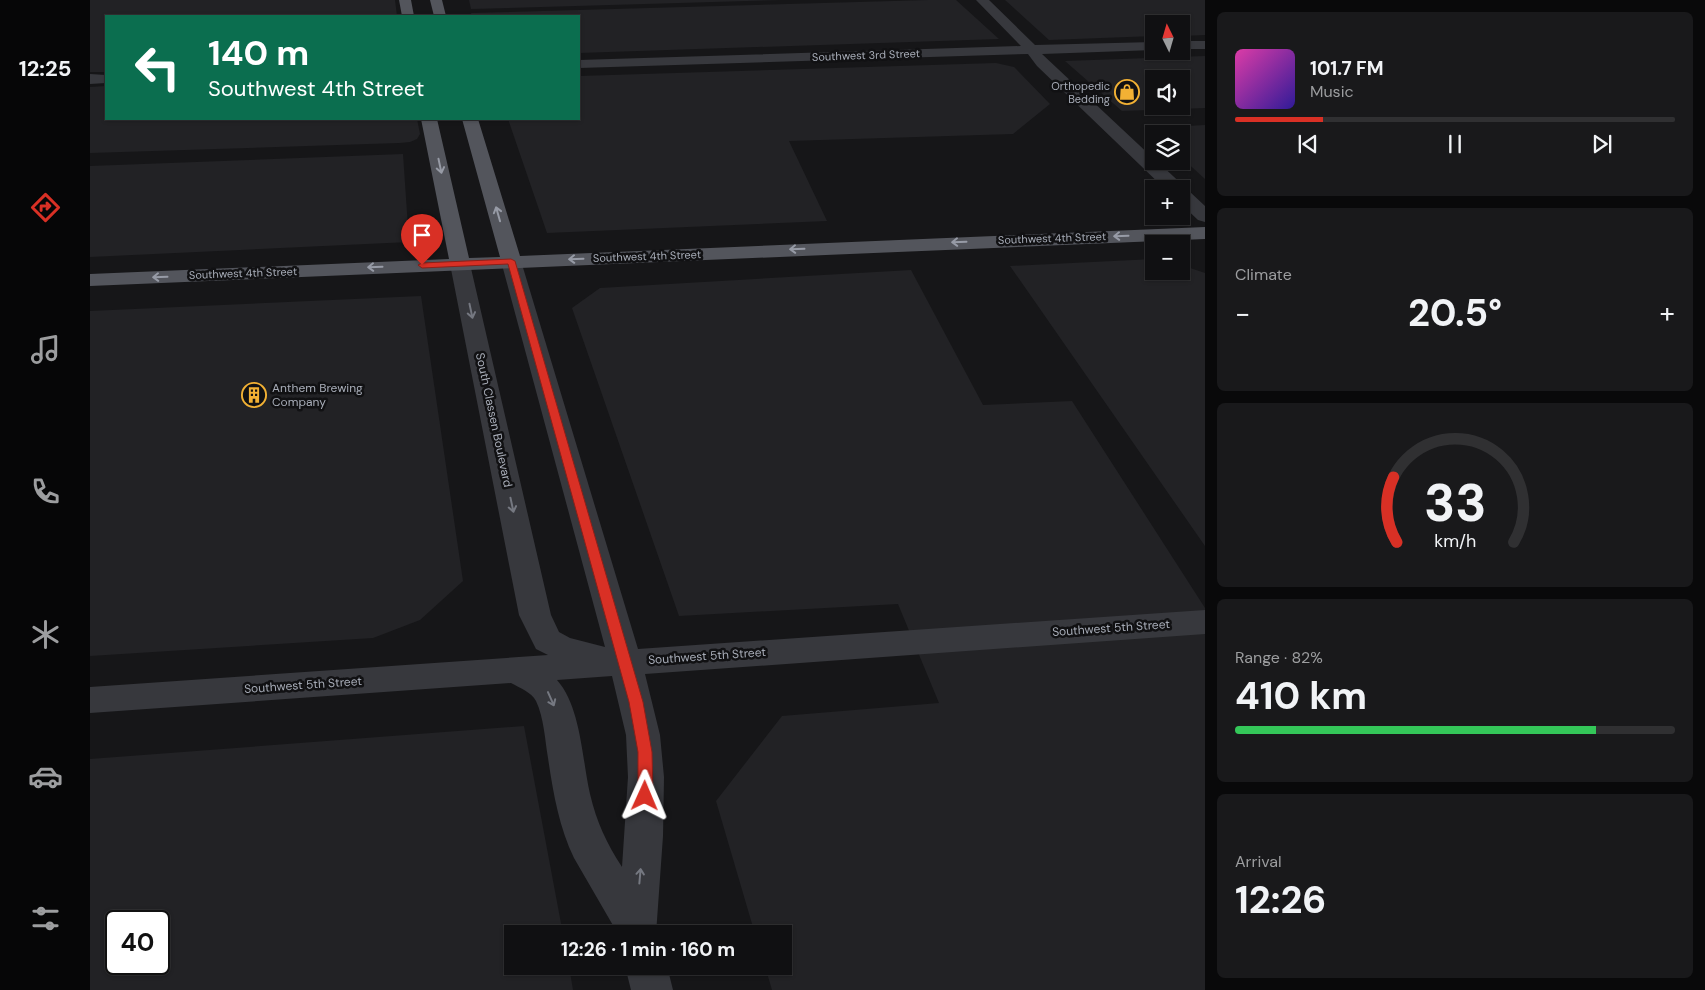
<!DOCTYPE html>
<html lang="en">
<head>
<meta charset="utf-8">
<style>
	:root { --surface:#101012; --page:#19191b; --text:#f1f3f6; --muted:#9c9d9f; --line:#303032; --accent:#d93025 }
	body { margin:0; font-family:"DM Sans",sans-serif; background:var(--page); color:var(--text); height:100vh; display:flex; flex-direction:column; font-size:19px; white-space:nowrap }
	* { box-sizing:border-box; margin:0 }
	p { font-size:16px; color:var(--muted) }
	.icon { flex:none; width:28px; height:28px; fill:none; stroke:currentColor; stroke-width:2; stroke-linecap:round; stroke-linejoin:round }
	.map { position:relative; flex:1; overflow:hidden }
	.panel { display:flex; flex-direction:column; gap:12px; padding:12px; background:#09090a; width:500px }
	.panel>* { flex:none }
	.top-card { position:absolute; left:15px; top:15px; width:475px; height:105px; border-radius:0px; box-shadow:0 1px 4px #0004,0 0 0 1px var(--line); background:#0b6e4f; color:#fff; overflow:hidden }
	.needle { width:32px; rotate:355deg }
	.fabs { position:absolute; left:1055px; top:15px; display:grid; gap:10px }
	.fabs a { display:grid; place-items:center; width:45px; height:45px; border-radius:0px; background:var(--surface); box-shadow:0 1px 4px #0004,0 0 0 1px var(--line); font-size:25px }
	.speed { position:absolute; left:15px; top:910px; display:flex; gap:10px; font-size:25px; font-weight:700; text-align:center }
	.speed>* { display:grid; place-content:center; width:65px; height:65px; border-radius:50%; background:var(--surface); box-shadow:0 1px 4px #0004,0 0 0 1px var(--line); line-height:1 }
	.speed .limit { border:2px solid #111; border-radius:8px; background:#fff; color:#111 }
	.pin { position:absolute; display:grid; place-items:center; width:42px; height:42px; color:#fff; margin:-51px -21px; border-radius:50% 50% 50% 0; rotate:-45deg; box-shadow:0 0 5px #0007 }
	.pin .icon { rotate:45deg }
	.me { position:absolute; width:55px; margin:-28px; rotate:1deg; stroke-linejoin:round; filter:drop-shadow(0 0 4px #0008) }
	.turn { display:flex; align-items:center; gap:18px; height:105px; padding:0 20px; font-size:22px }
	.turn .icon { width:65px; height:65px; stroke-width:2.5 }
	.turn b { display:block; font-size:35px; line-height:42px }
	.big { font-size:38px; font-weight:700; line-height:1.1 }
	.panel .tile { flex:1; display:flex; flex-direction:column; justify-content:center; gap:8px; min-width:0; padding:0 18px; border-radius:8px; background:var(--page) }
	.panel .dial { align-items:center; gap:0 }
	.dial svg { height:130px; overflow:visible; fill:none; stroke:var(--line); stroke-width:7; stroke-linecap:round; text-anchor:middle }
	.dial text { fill:var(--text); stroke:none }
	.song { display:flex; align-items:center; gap:15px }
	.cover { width:60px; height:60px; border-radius:8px; background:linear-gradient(135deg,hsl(320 70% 55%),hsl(250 70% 35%)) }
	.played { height:5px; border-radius:2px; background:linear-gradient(90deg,var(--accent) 20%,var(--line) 20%) }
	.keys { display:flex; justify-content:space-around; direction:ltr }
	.heat { display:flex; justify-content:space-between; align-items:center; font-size:28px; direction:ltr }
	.charge { height:8px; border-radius:4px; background:linear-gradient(90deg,#34c759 82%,var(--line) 0) }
	.trip { position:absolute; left:414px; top:925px; width:288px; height:50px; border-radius:0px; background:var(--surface); box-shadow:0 1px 4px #0004,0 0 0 1px var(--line); font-weight:700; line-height:50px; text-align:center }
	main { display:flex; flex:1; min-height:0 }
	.tabs { display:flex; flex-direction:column; width:90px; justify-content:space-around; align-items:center; background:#060607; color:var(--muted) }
	.tabs .icon { width:35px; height:35px }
	.tabs .selected { color:var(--accent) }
	.tabs b { font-size:22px; color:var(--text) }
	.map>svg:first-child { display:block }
</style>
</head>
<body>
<main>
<nav class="tabs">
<b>12:25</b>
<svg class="icon selected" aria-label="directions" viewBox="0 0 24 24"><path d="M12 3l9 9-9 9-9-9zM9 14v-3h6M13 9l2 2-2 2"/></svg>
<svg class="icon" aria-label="music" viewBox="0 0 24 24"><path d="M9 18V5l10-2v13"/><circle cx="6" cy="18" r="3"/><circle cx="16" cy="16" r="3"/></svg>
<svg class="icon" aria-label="phone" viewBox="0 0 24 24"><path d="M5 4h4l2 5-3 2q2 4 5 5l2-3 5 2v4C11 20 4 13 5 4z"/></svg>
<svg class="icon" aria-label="climate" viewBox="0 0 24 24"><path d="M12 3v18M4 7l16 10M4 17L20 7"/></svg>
<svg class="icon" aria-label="car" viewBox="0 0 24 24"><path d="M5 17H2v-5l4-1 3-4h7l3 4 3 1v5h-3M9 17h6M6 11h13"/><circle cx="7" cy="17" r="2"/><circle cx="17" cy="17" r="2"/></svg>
<svg class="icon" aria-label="filters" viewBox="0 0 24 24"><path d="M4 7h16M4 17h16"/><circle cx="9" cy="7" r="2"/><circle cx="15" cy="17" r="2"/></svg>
</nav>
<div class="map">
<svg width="1115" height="990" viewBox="0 0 1115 990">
	<rect width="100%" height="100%" fill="#161618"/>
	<g fill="#222225" fill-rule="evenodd">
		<path d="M0 0H305L307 16H16V72H0Z"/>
		<path d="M379 0H693L381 9Z"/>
		<path d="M838 0H866L909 39 489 53V16H382L381 13Z"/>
		<path d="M915 0H1115V35L1091 36V24H1064V36L959 40Z"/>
		<path d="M1115 56V108L1032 111 975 61ZM1064 79H1091V106H1064Z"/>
		<path d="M906 63 924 67 960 104 923 134 699 141 737 221 457 233 418 119H489V76Z"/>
		<path d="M16 86V119H327L330 134 327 139 320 142 309 143 0 153V87Z"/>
		<path d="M1115 125V179L1091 157V134H1066L1060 128Z"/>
		<path d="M313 154 319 242 0 257V166Z"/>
		<path d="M1064 259V271H1091V265L1115 273V546L920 266Z"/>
		<path d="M821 270 893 405 982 401 1115 608V990H682L675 966H692V934H665L626 801 692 716 849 703 808 604 589 616 482 308 510 288Z"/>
		<path d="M331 296 373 581 330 620 283 638 0 656V311Z"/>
		<path d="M434 726 473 934H422V966H479L483 990H0V759ZM26 921H69V964H26Z"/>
	</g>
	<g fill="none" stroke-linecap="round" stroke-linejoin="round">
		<g fill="#37383d" fill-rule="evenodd">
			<path d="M886 0H899L945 45 1064 42V50L952 54 1064 159V161H1067L1115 206V222L1108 220 1091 204V189H1075L947 66 938 54 489 68V60L931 46Z"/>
			<rect x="1091" y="41" width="24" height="8"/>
			<path d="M0 74 16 75V83L0 84Z"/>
			<path d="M421 255 428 257 431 261 548 649 1115 610V634L555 674 570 735 574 777 573 836 566 934H528L484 858C469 827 463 792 458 758 455 740 454 718 446 701 441 692 430 688 421 683L0 713V687L458 655 446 649 429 615 360 264 363 260 370 258 377 260 380 264 461 615 469 632 480 638 515 647 411 261 414 257ZM522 676 536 735 538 777 532 867C516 842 507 823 500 794 492 759 491 707 467 680Z"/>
			<path d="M535 966H577L583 990H541Z"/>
		</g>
		<g fill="#53555c" fill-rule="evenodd">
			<path d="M309 0H321L324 16H312Z"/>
			<path d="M340 0H352L356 16H344Z"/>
			<path d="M331 119H347L379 258 410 257 372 119H388L430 256 1115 227V239L0 286V274L359 259Z"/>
		</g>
	</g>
	<defs><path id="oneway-shaft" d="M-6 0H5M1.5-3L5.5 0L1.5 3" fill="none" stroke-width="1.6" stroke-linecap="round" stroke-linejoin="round" transform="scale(1.25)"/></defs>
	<g stroke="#979ba6">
		<use href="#oneway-shaft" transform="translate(350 166) rotate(78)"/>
		<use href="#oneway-shaft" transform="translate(408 214) rotate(-106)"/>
		<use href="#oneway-shaft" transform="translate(1031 236) rotate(178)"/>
		<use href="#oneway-shaft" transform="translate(869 242) rotate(178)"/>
		<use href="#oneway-shaft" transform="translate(707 249) rotate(178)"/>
		<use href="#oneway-shaft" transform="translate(486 259) rotate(178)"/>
		<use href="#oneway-shaft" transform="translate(285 267) rotate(178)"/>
		<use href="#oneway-shaft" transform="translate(70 277) rotate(178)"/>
	</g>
	<g stroke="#757881">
		<use href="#oneway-shaft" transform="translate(381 311) rotate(78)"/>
		<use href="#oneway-shaft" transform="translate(422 505) rotate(78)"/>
		<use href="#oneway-shaft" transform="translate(461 699) rotate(66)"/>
		<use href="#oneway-shaft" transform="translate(550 876) rotate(-85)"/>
	</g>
	<path fill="#d93025" stroke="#8d1f18" d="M421 259 425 261 553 702 562 752 563 796 561 801 555 803 550 801 548 796V752L539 702 418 264 332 268 328 265 332 263Z"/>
	<defs>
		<symbol id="shop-ring" viewBox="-11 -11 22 22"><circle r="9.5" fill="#111113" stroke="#f2b134" stroke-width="1.5"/><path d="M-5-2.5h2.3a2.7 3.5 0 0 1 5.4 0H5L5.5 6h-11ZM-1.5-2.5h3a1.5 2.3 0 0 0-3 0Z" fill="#f2b134"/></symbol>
		<symbol id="building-ring" viewBox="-11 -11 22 22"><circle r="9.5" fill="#111113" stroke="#f2b134" stroke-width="1.5"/><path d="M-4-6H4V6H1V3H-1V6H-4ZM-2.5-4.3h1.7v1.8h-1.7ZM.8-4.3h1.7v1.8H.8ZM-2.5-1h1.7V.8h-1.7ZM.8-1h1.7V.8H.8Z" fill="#f2b134"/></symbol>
	</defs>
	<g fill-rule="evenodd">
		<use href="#shop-ring" x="1023" y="78" width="28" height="28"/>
		<use href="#building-ring" x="150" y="381" width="28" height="28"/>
	</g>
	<g text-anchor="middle" stroke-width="5" stroke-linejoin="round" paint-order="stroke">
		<g font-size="11" fill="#a8adb8" stroke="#111113">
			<text transform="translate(776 55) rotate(-2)" y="4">Southwest 3rd Street</text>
			<text transform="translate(962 238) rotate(-2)" y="4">Southwest 4th Street</text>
			<text transform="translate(557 256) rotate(-2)" y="4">Southwest 4th Street</text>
			<text transform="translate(153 273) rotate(-2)" y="4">Southwest 4th Street</text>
		</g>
		<g font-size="11" fill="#a8adb8" stroke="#111113" text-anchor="end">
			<text x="1020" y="90">Orthopedic<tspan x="1020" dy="13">Bedding</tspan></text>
		</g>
		<g font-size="12" fill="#a8adb8" stroke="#111113" text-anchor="start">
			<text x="182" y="392">Anthem Brewing<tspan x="182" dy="14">Company</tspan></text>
		</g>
		<g font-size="12" fill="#a8adb8" stroke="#111113">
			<text transform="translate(404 420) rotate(78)" y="4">South Classen Boulevard</text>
			<text transform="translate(1021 628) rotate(-4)" y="4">Southwest 5th Street</text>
			<text transform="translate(617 656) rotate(-4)" y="4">Southwest 5th Street</text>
			<text transform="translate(213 685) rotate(-4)" y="4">Southwest 5th Street</text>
		</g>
	</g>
</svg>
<div class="fabs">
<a><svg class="needle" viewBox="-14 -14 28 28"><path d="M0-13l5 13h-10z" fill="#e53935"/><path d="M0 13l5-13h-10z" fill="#9c9d9f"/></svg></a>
<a><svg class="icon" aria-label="sound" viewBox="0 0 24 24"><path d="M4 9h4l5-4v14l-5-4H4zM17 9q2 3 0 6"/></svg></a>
<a><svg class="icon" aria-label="layers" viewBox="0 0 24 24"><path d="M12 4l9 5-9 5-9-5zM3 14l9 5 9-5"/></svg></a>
<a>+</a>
<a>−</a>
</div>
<div class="speed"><div class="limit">40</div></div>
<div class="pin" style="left:332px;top:265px;background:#d93025"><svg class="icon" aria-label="arrive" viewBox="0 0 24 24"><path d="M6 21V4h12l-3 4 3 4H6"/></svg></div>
<svg class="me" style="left:555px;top:796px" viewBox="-20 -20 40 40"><path d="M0-17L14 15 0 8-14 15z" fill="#d93025" stroke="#fff" stroke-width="4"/></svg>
<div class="trip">12:26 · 1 min · 160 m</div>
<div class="top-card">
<div class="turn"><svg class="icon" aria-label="left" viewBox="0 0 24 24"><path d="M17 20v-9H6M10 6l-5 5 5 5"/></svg><div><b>140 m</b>Southwest 4th Street</div></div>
</div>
</div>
<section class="panel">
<div class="tile">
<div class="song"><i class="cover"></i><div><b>101.7 FM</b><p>Music</p></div></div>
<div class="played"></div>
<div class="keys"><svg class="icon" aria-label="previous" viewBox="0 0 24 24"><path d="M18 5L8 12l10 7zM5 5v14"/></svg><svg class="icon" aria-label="pause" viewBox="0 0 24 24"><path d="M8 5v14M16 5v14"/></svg><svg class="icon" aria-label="next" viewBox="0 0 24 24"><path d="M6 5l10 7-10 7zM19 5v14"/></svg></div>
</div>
<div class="tile"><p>Climate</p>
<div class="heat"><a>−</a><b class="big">20.5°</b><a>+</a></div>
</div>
<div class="tile dial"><svg viewBox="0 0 100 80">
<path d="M14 69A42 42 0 1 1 86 69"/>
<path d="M14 69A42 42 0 0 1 12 29" stroke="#d93025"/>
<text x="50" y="56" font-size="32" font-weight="700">33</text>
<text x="50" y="72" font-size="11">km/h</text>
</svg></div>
<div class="tile"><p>Range · 82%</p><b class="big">410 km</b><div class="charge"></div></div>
<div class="tile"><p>Arrival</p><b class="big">12:26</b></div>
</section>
</main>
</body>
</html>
